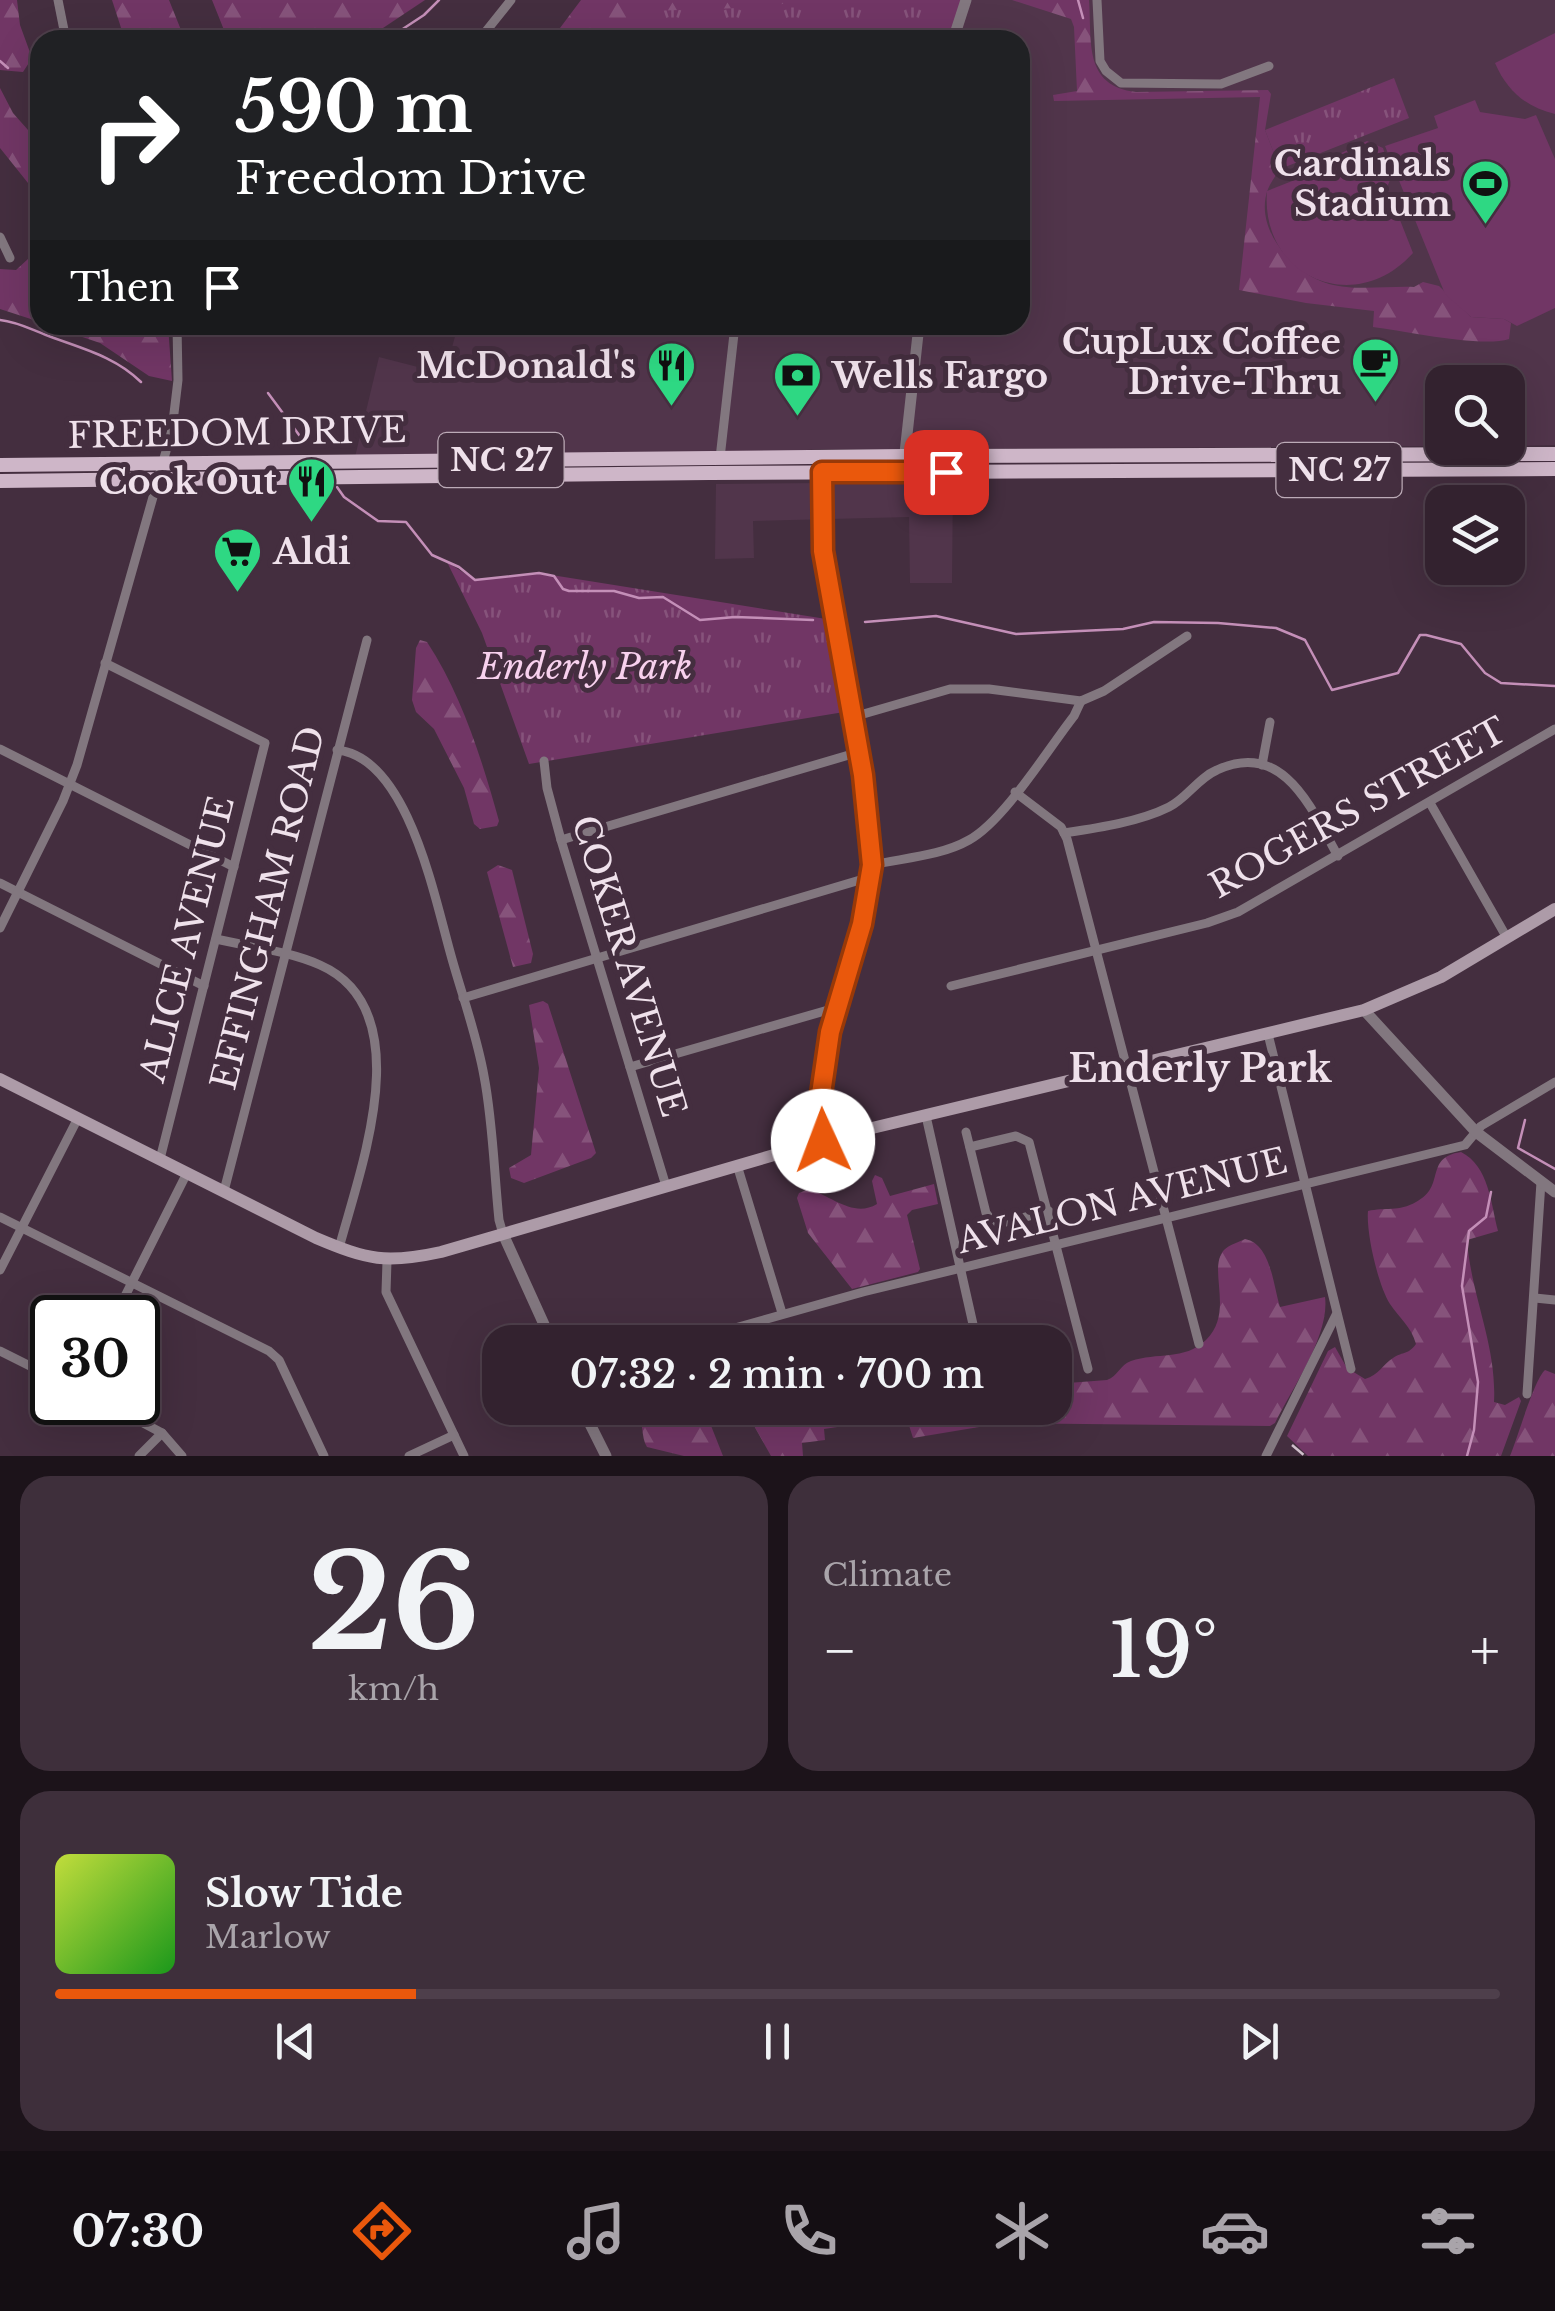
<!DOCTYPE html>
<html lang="en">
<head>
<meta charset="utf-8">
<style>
	:root { --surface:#33222f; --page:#3e2f3b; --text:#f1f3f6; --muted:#a9a4aa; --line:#4e3f4b; --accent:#ea580c }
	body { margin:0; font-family:"Libre Baskerville",serif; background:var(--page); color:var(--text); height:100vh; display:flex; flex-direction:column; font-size:38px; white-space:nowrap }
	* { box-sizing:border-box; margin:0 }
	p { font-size:32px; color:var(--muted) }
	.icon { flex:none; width:55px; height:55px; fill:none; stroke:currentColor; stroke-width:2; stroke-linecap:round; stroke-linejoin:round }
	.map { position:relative; height:1456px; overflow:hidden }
	.details { display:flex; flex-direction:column; gap:20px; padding:20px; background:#1c131a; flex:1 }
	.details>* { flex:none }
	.banner { position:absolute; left:30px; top:30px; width:1000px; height:305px; border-radius:30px; box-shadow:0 10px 40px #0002,0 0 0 2px var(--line); background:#202124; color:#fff; overflow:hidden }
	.fabs { position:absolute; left:1425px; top:365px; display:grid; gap:20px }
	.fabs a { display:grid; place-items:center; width:100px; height:100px; border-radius:20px; background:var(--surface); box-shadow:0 10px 40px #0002,0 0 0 2px var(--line); font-size:50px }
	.speed { position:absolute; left:30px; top:1295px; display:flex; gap:20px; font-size:50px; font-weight:700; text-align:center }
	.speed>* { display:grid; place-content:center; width:130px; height:130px; border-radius:50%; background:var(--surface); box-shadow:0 10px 40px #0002,0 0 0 2px var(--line); line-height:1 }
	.speed .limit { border:5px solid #111; border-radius:15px; background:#fff; color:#111 }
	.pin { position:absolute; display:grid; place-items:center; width:85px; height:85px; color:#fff; margin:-42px; border-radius:20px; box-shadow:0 5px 15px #0006 }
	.me { position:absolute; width:110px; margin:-55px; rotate:358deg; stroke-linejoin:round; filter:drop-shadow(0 0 8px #0008) }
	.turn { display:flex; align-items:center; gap:35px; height:210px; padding:0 40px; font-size:45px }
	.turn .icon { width:130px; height:130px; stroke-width:2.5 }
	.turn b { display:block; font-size:70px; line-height:85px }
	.then { display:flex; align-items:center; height:95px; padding:0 40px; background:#0003; gap:20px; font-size:38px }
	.big { font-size:75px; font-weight:600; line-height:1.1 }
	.details .widget { flex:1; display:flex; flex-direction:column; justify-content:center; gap:15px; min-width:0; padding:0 35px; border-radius:30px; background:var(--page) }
	.details .dial { align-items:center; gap:0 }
	.dial b { font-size:130px; line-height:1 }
	.song { display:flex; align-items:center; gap:30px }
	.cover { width:120px; height:120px; border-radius:15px; background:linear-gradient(135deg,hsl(70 70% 55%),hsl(120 70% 35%)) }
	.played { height:10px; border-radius:5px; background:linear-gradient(90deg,var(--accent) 25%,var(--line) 25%) }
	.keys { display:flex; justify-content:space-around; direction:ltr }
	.heat { display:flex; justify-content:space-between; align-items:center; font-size:55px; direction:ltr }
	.details .tiles { flex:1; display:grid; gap:20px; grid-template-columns:1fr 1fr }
	.widget:last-child { grid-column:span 2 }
	.trip { position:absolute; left:482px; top:1325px; width:590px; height:100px; border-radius:30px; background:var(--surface); box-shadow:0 10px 40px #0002,0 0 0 2px var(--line); font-weight:600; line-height:100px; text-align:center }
	.dock { display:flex; height:160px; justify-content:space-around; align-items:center; background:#140e13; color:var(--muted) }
	.dock .icon { width:70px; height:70px }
	.dock .active { color:var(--accent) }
	.dock b { font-size:45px; color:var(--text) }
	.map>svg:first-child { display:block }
</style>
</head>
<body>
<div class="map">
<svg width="1555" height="1456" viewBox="0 0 1555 1456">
	<defs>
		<pattern id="grass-tufts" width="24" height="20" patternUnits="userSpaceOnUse" patternTransform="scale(2.5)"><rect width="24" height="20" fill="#713665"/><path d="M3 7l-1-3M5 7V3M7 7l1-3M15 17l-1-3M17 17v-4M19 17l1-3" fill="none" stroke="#86537b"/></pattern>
		<pattern id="forest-firs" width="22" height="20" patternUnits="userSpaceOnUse" patternTransform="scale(2.5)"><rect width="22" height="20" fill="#713665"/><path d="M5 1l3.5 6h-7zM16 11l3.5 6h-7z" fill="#86537b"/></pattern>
	</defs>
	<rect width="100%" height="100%" fill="#442e3f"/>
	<g fill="#51354b">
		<path d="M967 0H1555V445L1508 446V382H1442V446L906 449 921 325H1020V40H955Z"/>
		<path d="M458 325H917L903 449H821L722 456 355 457 379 357 445 374Z"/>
		<path d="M953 482 952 583H910L909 517 753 521 754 558 715 559 716 484Z"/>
	</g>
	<g fill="url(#grass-tufts)">
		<path d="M587 0H965L952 40H559Z"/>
		<path d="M1394 78 1409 118 1280 169 1265 130Z"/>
		<path d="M447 562 475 580 539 573 826 619 844 712 529 764 482 633Z"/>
	</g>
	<g fill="url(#forest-firs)">
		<path d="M0 0H17L20 25 32 58 23 72 0 70Z"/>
		<path d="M112 0H169L185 40H125Z"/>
		<path d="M212 0H425L365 40H228Z"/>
		<path d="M581 0H795L772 7 648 11 641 16 635 28 602 40H551Z"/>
		<path d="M1012 0H1089C1092 41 1083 86 1136 92L1268 90 1271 94 1265 130 1280 169C1276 175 1271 182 1268 189 1253 228 1293 274 1329 284 1354 291 1388 286 1414 287L1423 282 1439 286 1471 317 1504 319 1511 323 1509 339C1482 348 1405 331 1373 327L1374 311 1306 303 1239 290 1260 97 1054 101 1053 95 1077 91 1074 27 1071 19Z"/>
		<path d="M0 88 13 113 28 130 40 121V169L28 183 0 148Z"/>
		<path d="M40 248V322L0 309V269L16 270Z"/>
		<path d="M47 325H168L172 381 149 376 100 343Z"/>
		<path d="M420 640 427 642C462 695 482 760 499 821L497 826 480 829 474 824 464 788 434 729 416 712 412 700 416 648Z"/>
		<path d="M498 865 512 870 533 954 531 963 513 967 487 872Z"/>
		<path d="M543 1001 548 1004 596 1153 591 1158 524 1183 511 1178 509 1168 531 1155 539 1068 529 1005Z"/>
		<path d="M1461 1152C1489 1166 1491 1204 1498 1231L1467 1240C1471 1296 1497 1345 1494 1402L1505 1405 1519 1397 1521 1401 1501 1456H1308L1287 1436 1328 1351 1335 1347 1347 1368 1365 1379C1379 1375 1382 1365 1393 1358 1404 1351 1408 1355 1416 1344 1411 1326 1400 1319 1390 1304 1378 1285 1366 1233 1368 1211 1385 1207 1399 1212 1416 1202 1447 1186 1423 1158 1461 1152Z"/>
		<path d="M875 1175 882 1178 890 1196 934 1184 938 1204 912 1210 907 1215 920 1269 918 1272 852 1289 808 1233 797 1198 799 1193 809 1189C833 1197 854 1218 877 1204L872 1181Z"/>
		<path d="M1245 1239C1271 1244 1273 1285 1280 1307L1325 1297C1330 1335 1292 1389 1275 1423L1270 1426 1003 1423 913 1438 907 1419 903 1417 824 1429 825 1440 802 1443 803 1456H771L744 1408H1055V1384L1107 1380C1118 1376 1120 1365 1131 1361 1157 1352 1184 1361 1206 1340 1235 1312 1207 1269 1224 1250 1229 1245 1239 1242 1245 1239Z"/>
		<path d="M1545 1370 1555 1374V1456H1510C1518 1437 1534 1380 1545 1370Z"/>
		<path d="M638 1408H704L723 1456H684L647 1447C641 1438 643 1419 638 1408Z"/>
	</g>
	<g fill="#713665">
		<path d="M1555 33V114C1526 107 1507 91 1495 63Z"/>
		<path d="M1475 100 1480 112 1525 119 1536 115 1555 159V308L1517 326 1504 319 1471 317 1445 294 1385 146 1438 128 1434 116Z"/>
		<path d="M1367 141 1383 148 1392 176 1387 187 1413 253C1355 318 1260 277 1267 191L1335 164 1339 154Z"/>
	</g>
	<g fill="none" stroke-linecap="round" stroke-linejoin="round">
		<g stroke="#c48fb8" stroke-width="2.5">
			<path d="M1078 0 1083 18"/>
			<path d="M386 40 424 15 439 0"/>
			<path d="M0 61 8 68"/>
			<path d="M0 320C18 322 30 329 46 335 80 348 115 356 141 382"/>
			<path d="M268 393 305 443"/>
			<path d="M337 487 344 497 378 521 406 522 432 555 459 567 475 580 539 573 554 576 563 589 569 591H614L639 598 663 597 700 620 735 617 813 620"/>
			<path d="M865 622 936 616 1016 634 1123 629 1154 622 1218 623 1276 628 1305 640 1332 690 1398 673 1420 635H1426L1461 644 1485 673 1501 683 1555 686"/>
			<path d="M1525 1120 1518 1148 1555 1169"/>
			<path d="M1467 1456 1474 1430 1478 1382 1462 1286 1469 1231 1486 1217 1491 1192"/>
		</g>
		<g stroke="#82777f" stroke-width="9">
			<path d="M58 0 66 40"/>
			<path d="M1097 0 1100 61 1106 71 1121 83 1221 84 1269 66"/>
			<path d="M479 40 511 0"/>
			<path d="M0 237 10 258"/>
			<path d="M720 458 735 325"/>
			<path d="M822 472 823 551 863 775 872 865 862 923 835 1008 825 1061 821 1094 823 1141"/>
			<path d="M105 663 265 743 160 1159"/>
			<path d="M853 717 950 689H989L1081 701 1104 691 1187 636"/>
			<path d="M0 749 234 867"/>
			<path d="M337 750C409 757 435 901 452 959 463 998 477 1036 484 1076 493 1123 494 1172 499 1220L503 1234"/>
			<path d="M544 761 547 788 561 840 666 1186"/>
			<path d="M1262 765 1270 722"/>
			<path d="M1015 792 1061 827 1067 839 1199 1344"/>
			<path d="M1430 803 1507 938"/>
			<path d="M1064 833C1097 828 1139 822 1169 807 1187 798 1198 778 1217 770 1284 739 1312 810 1338 856"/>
			<path d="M561 840 859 752"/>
			<path d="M872 865C903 858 941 856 969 840 1004 821 1048 749 1074 716L1081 701"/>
			<path d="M0 883 204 986"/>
			<path d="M0 928 63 801 77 765 172 430 178 380 177 325"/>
			<path d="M216 939C250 947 289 951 320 965 422 1010 359 1172 339 1248"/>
			<path d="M951 986 1207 923 1238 912 1555 729"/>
			<path d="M463 998 860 880H871"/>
			<path d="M1268 1034 1351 1369"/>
			<path d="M630 1067 835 1008"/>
			<path d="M926 1116 977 1342"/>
			<path d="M966 1132 986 1213 992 1221 1002 1223 1049 1211"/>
			<path d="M970 1147 1016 1136 1029 1142 1088 1369"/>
			<path d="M737 1165 782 1313"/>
			<path d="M224 1191 367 640"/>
			<path d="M0 1217 269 1351 279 1360 324 1456"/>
			<path d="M387 1261 386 1292 464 1456"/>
			<path d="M0 1270 78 1118"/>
			<path d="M1535 1298 1555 1300"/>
			<path d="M114 1318 187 1173"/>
			<path d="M685 1342 863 1292 1465 1145 1481 1126 1555 1082"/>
			<path d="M0 1351 52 1377"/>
			<path d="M1055 1372H1056"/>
			<path d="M1527 1394 1541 1182"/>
			<path d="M104 1402 162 1433 182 1456"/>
			<path d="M139 1456 162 1433"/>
			<path d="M409 1456 454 1435"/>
			<path d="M1266 1456 1336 1315"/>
		</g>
		<g stroke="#82777f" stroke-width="11">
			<path d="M953 40 966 0"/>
			<path d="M903 471 919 325"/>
			<path d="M1364 1010 1476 1132 1555 1192"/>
			<path d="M503 1234 552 1342"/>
			<path d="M582 1408 606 1456"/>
		</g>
		<path stroke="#ad9ba8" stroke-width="12" d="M0 1079 316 1238C368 1260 386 1264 441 1252L843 1135 1364 1010 1441 977 1555 909"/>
		<g stroke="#ceb6c8" stroke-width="14">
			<path d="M0 465 904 456 1555 454"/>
			<path d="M0 481 709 473 1555 469"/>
		</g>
		<path stroke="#cfbfcb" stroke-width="2.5" stroke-dasharray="15 8" stroke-linecap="butt" d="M1292 1445 1305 1456"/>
	</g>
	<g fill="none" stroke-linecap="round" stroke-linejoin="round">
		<defs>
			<path id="route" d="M823 1141 821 1094 830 1032 862 924 872 865 863 775 823 551 822 472H946"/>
		</defs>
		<use href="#route" stroke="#983908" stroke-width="25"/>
		<use href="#route" stroke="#ea580c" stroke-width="18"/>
	</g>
	<defs>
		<symbol id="stadium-pin" viewBox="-11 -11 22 30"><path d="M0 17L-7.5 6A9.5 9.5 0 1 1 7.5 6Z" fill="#2ed883" stroke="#442e3f"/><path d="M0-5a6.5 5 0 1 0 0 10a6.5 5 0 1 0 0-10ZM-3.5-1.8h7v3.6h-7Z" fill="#111"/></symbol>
		<symbol id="cafe-pin" viewBox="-11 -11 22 30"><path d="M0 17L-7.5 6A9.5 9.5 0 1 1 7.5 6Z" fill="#2ed883" stroke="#442e3f"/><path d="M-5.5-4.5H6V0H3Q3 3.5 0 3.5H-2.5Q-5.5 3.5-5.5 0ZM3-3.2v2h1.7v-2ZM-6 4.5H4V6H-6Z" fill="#111"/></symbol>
		<symbol id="restaurant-pin" viewBox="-11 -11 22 30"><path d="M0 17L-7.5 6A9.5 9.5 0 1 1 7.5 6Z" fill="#2ed883" stroke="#442e3f"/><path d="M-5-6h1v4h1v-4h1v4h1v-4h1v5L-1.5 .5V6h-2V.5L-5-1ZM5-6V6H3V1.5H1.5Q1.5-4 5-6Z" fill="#111"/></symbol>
		<symbol id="bank-pin" viewBox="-11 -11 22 30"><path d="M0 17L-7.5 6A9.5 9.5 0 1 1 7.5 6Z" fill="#2ed883" stroke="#442e3f"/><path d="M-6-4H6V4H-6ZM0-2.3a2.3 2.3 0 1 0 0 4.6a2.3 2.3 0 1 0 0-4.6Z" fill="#111"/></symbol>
		<symbol id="supermarket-pin" viewBox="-11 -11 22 30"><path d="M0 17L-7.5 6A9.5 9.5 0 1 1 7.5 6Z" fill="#2ed883" stroke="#442e3f"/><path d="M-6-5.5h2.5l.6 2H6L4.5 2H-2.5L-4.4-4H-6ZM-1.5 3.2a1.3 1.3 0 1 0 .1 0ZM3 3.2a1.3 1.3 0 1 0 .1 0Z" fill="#111"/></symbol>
	</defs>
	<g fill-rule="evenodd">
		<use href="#stadium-pin" x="1458" y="156" width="55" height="75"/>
		<use href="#cafe-pin" x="1348" y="334" width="55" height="75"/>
		<use href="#restaurant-pin" x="644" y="338" width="55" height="75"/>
		<use href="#bank-pin" x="770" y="348" width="55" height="75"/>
		<use href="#restaurant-pin" x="284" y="454" width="55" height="75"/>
		<use href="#supermarket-pin" x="210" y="524" width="55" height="75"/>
	</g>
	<g text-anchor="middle" stroke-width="10" stroke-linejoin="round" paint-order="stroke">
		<g fill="#442e3f" stroke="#bcabb7" stroke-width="2.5">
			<rect x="438.5" y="433" width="125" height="54" rx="8"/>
			<rect x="1276.5" y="443" width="125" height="54" rx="8"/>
		</g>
		<g font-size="32" font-weight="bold" fill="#efe1eb">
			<text x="501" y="471">NC 27</text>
			<text x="1339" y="481">NC 27</text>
		</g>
		<g font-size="35" font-weight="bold" fill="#efe1eb" stroke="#442e3f" text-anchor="end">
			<text x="1451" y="176">Cardinals<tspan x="1451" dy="40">Stadium</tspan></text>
			<text x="1341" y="354">CupLux Coffee<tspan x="1341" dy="40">Drive-Thru</tspan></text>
			<text x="636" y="378">McDonald's</text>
			<text x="832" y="388" text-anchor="start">Wells Fargo</text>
			<text x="277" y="494">Cook Out</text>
			<text x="273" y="564" text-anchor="start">Aldi</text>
		</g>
		<g font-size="35" fill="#efe1eb" stroke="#442e3f">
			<text transform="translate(237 433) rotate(-1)" y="12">FREEDOM DRIVE</text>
			<text transform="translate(1358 808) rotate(-29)" y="12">ROGERS STREET</text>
			<text transform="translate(268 908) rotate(-76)" y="12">EFFINGHAM ROAD</text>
			<text transform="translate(187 939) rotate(-76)" y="12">ALICE AVENUE</text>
			<text transform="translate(629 966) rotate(73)" y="12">COKER AVENUE</text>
			<text transform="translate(1122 1201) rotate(-14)" y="12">AVALON AVENUE</text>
		</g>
		<g font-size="35" font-style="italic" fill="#f8d1ee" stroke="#442e3f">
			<text x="585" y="679">Enderly Park</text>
		</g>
		<g font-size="38" font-weight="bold" fill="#efe1eb" stroke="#442e3f">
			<text x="1200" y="1082">Enderly Park</text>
		</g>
	</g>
</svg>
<div class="fabs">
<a><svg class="icon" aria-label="search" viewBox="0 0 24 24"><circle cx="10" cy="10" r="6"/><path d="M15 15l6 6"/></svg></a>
<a><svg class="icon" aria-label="layers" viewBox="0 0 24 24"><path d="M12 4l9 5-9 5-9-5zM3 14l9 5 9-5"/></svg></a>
</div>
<div class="speed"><div class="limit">30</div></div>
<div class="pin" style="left:946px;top:472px;background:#d93025"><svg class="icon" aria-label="arrive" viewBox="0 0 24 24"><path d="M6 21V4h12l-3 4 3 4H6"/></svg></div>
<svg class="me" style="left:823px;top:1141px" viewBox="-20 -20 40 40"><circle r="19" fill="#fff"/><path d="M0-13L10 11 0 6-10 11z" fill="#ea580c"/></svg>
<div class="trip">07:32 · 2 min · 700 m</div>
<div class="banner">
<div class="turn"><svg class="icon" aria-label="right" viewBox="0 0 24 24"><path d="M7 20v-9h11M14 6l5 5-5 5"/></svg><div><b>590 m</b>Freedom Drive</div></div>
<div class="then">Then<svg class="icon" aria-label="arrive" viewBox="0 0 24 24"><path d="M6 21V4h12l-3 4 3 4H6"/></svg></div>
</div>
</div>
<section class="details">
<div class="tiles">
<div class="widget dial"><b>26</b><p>km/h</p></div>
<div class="widget"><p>Climate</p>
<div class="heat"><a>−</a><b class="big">19°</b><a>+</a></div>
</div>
<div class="widget">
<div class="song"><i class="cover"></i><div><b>Slow Tide</b><p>Marlow</p></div></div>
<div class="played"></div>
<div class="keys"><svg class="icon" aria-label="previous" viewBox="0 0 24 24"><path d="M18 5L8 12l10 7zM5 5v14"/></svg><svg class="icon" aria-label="pause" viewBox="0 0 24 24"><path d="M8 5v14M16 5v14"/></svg><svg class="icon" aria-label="next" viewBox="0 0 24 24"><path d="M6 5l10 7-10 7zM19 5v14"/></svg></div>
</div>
</div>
</section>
<nav class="dock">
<b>07:30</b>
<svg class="icon active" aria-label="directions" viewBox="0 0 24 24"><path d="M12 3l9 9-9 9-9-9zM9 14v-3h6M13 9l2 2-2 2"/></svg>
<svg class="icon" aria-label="music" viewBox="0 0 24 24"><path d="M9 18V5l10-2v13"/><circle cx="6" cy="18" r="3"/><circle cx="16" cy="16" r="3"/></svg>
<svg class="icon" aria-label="phone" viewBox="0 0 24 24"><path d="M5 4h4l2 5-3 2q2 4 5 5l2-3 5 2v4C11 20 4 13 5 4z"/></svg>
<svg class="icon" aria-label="climate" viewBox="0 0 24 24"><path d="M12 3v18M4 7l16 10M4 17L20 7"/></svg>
<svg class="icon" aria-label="car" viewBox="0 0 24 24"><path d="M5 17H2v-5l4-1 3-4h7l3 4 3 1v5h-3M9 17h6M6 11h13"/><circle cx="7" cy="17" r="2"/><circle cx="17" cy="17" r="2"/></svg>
<svg class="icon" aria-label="filters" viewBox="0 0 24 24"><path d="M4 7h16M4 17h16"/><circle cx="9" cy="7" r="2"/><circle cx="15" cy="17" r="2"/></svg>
</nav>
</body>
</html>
